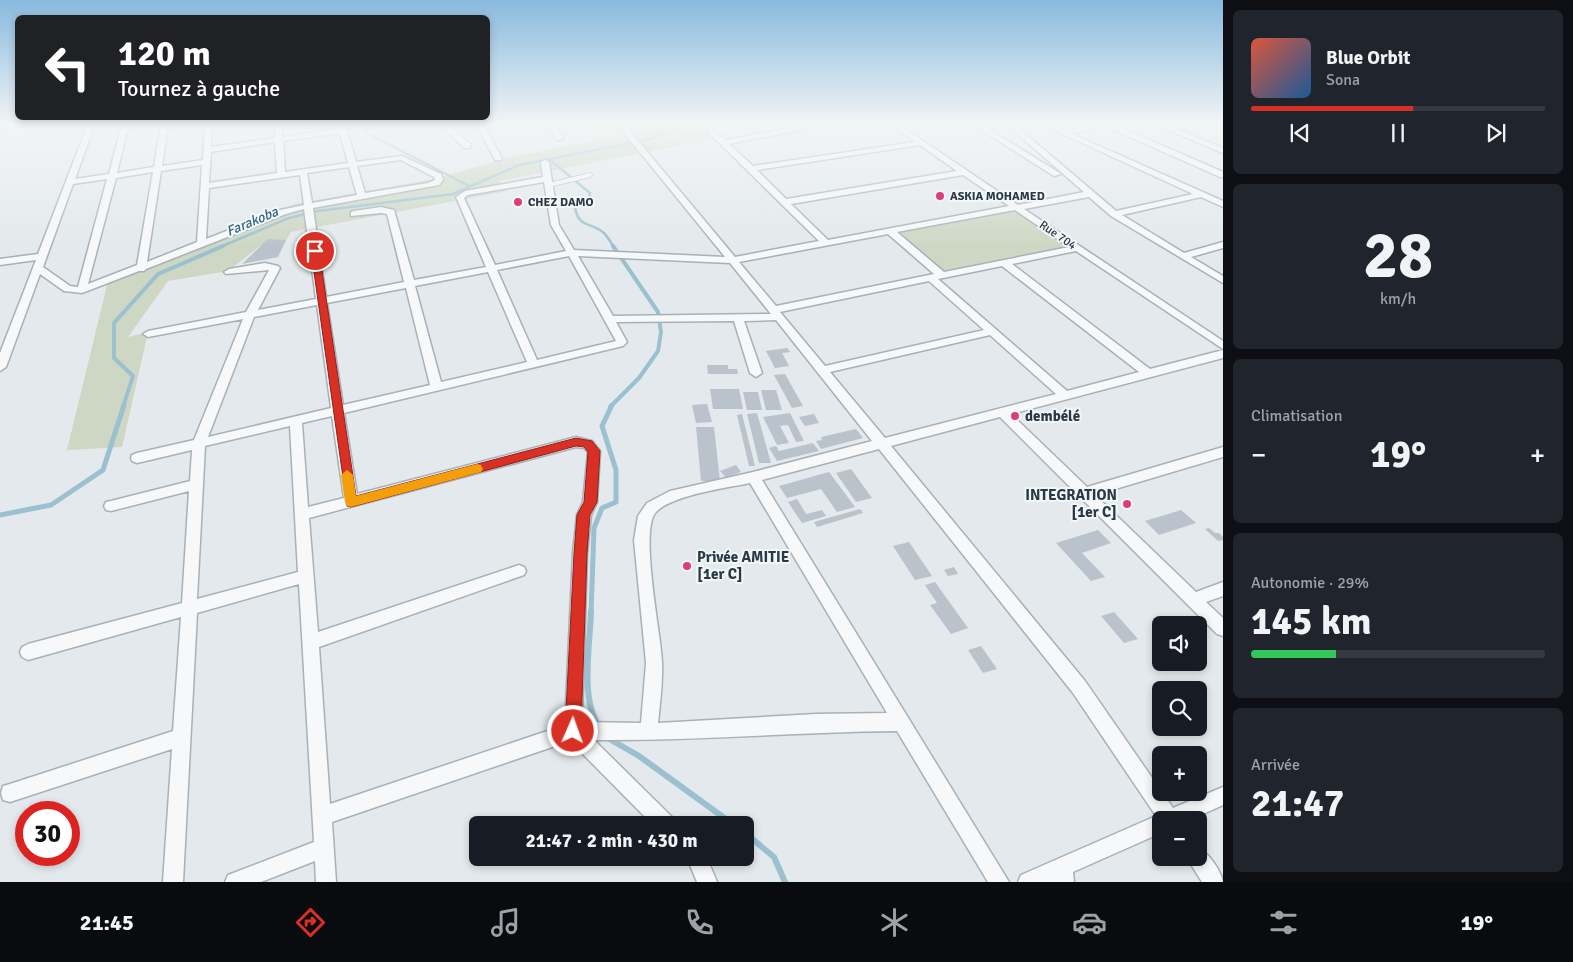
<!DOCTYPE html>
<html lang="fr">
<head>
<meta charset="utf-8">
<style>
	:root { --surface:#171b24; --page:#20242c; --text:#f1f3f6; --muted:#9ea1a6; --line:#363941; --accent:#d93025 }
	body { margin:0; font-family:Signika,sans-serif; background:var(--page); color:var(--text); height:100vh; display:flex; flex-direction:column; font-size:19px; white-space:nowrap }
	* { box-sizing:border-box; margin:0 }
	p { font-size:16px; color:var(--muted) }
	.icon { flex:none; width:28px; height:28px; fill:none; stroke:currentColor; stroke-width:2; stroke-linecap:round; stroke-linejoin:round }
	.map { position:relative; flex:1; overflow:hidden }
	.drawer { display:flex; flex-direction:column; gap:10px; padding:10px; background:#0d0f14; width:350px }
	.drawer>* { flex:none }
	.guide { position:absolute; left:15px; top:15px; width:475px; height:105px; border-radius:8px; box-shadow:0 2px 8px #0003; background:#202124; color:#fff; overflow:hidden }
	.fabs { position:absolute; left:1152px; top:616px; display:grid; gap:10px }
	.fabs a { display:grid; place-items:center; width:55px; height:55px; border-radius:8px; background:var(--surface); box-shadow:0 2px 8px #0003; font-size:25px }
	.speed { position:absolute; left:15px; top:801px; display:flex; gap:10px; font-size:25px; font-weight:700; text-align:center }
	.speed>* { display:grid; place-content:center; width:65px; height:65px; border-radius:50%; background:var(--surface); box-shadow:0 2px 8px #0003; line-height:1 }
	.speed .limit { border:8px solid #d22; background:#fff; color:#111 }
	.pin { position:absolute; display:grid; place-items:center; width:42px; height:42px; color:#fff; margin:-21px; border:2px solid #fff; border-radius:50%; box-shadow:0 1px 5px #0007 }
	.me { position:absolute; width:55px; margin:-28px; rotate:2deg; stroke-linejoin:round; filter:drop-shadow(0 0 4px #0008) }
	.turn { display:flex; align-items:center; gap:18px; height:105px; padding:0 20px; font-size:22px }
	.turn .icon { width:65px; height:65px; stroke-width:2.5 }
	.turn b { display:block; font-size:35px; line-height:42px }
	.big { font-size:38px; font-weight:700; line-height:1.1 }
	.drawer .widget { flex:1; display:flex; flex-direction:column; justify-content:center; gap:8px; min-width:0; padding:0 18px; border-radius:8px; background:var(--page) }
	.drawer .dial { align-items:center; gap:0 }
	.dial b { font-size:65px; line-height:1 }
	.song { display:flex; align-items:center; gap:15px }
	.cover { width:60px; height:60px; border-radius:8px; background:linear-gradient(135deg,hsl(10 70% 55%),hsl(210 70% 35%)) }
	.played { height:5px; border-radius:2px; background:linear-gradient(90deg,var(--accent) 55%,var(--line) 55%) }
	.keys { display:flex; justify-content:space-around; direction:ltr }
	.heat { display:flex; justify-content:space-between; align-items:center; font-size:28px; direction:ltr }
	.charge { height:8px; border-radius:4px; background:linear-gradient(90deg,#34c759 29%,var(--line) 0) }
	.trip { position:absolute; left:469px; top:816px; width:285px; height:50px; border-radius:8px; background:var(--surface); box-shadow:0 2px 8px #0003; font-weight:700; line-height:50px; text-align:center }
	.dock { display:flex; height:80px; justify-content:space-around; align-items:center; background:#090b0e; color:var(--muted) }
	.dock .icon { width:35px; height:35px }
	.dock .active { color:var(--accent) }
	.dock b { font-size:22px; color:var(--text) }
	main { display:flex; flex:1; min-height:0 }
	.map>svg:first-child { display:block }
</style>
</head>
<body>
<main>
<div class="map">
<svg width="1223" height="882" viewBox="0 0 1223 882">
	<rect width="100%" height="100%" fill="#e3e9ec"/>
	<g fill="#cdd7c3">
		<path d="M661 124H748L711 130 717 138 499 181 507 191 291 232 282 247 260 246 228 271 168 281 128 337 148 332 122 447 67 450 109 277 250 224 295 204 433 179 512 157 652 129Z"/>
		<path d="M1017 211 1069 246 938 272 893 234Z"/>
	</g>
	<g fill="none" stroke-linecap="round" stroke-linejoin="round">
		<g stroke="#9bc0cf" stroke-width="2.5">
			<path d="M360 124 367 133 469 186"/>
			<path d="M549 159 590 193 589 197 575 207C578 229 593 222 604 233 608 237 611 243 614 247"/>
			<path d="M220 247 289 218 318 211 453 194 519 165 647 140 688 124"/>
		</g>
		<g stroke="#9bc0cf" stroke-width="4">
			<path d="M123 407 133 376 114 358V323L158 274 223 246"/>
			<path d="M610 407 639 378 658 351 661 332 658 312 613 246"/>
		</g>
		<g stroke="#9bc0cf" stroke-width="5">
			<path d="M0 515 51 505 103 470 124 405"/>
			<path d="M591 613 594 528 602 508 616 502V470L602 426 612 405"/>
		</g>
		<g stroke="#9bc0cf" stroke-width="6">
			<path d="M591 612C590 644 580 700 599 726"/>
			<path d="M606 737 639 756 734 825"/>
			<path d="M745 833 774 857 785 882"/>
		</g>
	</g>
	<g fill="#bac3cb">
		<path d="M268 239 286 240 278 257 242 264Z"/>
		<path d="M787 348 790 352 782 353 789 366 775 368 766 351Z"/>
		<path d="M707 365H728V369H737L738 374H708Z"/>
		<path d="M785 374 803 406 792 408 774 375Z"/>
		<path d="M710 389H739L743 409H713Z"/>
		<path d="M761 390H776L782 410H766Z"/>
		<path d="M743 392H758L762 410H747Z"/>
		<path d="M707 404 712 422 696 423 692 405Z"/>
		<path d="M757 413 771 463H759L747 414Z"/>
		<path d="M790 413 804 441 796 442 788 425 780 426 789 443 777 445 763 417Z"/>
		<path d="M742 414 755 466H749L737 415Z"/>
		<path d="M814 414 819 423 805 426 799 417Z"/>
		<path d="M696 427H714L720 481H701Z"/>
		<path d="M856 429 863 438 821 449 816 441 822 440 821 437Z"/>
		<path d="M813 443 819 451 777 461 769 448 776 446 779 451Z"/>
		<path d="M736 465 741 472 726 478 720 471Z"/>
		<path d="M851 469 872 498 856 502 836 473Z"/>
		<path d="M829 472 855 507 837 512 821 489 787 498 779 486Z"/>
		<path d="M797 499 806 514 822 510 826 516 802 523 788 502Z"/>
		<path d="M860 509 863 513 817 527 814 522Z"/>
		<path d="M1181 510 1196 523 1159 535 1145 521Z"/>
		<path d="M1209 528 1215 533H1219L1223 537V540L1218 541 1205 529Z"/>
		<path d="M1098 530 1111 543 1082 553 1105 577 1091 581 1056 543Z"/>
		<path d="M909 542 932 576 915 580 893 546Z"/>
		<path d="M954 567 958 574 948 576 944 570Z"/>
		<path d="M935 582 968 628 951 634 930 605 937 603 925 585Z"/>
		<path d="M1114 612 1138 639 1124 643 1101 616Z"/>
		<path d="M981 646 997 669 983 673 968 650Z"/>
	</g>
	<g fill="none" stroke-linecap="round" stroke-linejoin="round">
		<defs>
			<path id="service" d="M549 185 590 175"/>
			<g id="minor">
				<path d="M12 124H35L0 130V126Z"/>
				<path d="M88 124H95L75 179 109 174 122 124H129L117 173 154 167 161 124H168L162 166 203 160 205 124H212L211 147 275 138V124H282V137L336 129 333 126 339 124 347 130 356 162 402 156 441 174 443 180 439 185 313 208 326 297 404 282 387 214 381 213 351 216V212L354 211 381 207 394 210 414 280 486 267 456 197 465 191 543 177 541 162 545 160 549 162 559 225 574 250 725 257 617 124H624L735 257 819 241 708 132V128H711L726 140 811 124H830L729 144 753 166 915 142 890 124H898L1018 205 1084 192 1006 124H1014L1116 211 1193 194 1041 124H1051L1066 131 1094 124H1113L1223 172V177H1220L1105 126 1072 134 1223 201V207L1201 197 1122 215 1184 253 1223 242V248L1191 257 1223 276V283L1111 216 1089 197 1024 209 1223 341V349L1076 251 1012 264 1150 369 1223 350V358L1011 414 1087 487 1223 447V457L1095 495 1196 592 1223 582V596L1206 602 1223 618V636L1217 634 1000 417 891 446 1085 681 1173 808 1223 787V805L1190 820H1161V833L1073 872 1074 882H1018L1021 875 1156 816 1073 693 879 449 762 480 1009 882H988L897 731C796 732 695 741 594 740L673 818 676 825H653L570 741 332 822 336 882H316L315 861 261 882H225L228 875 314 842 299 584 197 613 183 882H163L172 749 10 802 3 800 1 793 3 786 10 784 173 731 181 617 28 660 22 657 20 652 22 647 28 644 182 603 189 491 111 511 106 510 104 506 106 502 111 501 190 481 192 450 137 463 132 461 131 458 132 455 137 453 194 440 243 319 148 337 143 334 148 331 246 312 269 270 226 274 224 272 229 269 265 263 278 266 280 268 258 310 316 299 304 209 286 214 146 269 144 271H139L82 293 64 291 40 274 6 367 0 371V353L36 260 0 265V259L38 254ZM340 133 348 163 285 172 283 141ZM275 142 277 173 209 183 211 152ZM920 145 957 171 786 199 757 170ZM401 160 434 177 435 180 428 183 365 193 357 166ZM202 165 197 242 147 262 161 171ZM349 167 357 195 312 203 307 173ZM153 172 137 265 88 284 116 178ZM300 175 304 205 280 210 206 239 209 188ZM963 175 1009 206 828 240 791 204ZM107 179 78 287 70 286 43 267 73 184ZM544 182 551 225 566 251 495 265 464 198 468 195ZM1015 210 1069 247 944 272 897 232ZM888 234 934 274 776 306 739 262ZM569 256 616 341 537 360 497 270ZM578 256 730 263 771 314 613 316ZM1002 266 1139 372 1067 391 938 279ZM488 272 527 362 441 382 415 286ZM929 281 984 330 825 366 780 312ZM406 288 430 385 343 405 327 303ZM317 305 331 408 208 437 254 317ZM776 320 872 441 753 472 670 491 647 503 638 516 634 540 646 663 641 723 582 722 587 553 591 515 597 502 600 451 592 441 576 437 357 494 344 413 623 346 627 342 616 322 734 321 750 373 756 377 762 373 744 321ZM990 335 1056 394 885 438 830 372ZM332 416 344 498 308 507 302 423ZM290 426 298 572 197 599 205 446ZM576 447 584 448 588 452 583 502 577 515 573 553 565 725 330 804 319 647 524 575 526 571 524 567 519 565 318 632 309 518ZM750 483 887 713 816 714 658 723C660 703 663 682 662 662 661 634 639 530 656 512 672 495 726 488 750 483Z"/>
				<path d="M440 124H448L470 144V148H464Z"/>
				<path d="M476 124H483L502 158 501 160H495Z"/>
				<path d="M547 124H554L563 138 562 140H556Z"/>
				<path d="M972 124H981L1061 174 1054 176Z"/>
				<path d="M1154 124H1164L1223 148V153Z"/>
				<path d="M1199 849C1209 853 1221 871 1223 882H1202L1187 858H1199Z"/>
				<path d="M687 858H707L717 882H697Z"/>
			</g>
		</defs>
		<use href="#service" stroke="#a7b1b7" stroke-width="5.5"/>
		<use href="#minor" stroke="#a7b1b7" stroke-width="3"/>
		<use href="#service" stroke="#f6f8fa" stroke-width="4"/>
		<use href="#minor" fill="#f6f8fa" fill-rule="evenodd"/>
	</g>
	<linearGradient id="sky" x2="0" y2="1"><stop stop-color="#89b9de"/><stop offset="0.5" stop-color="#f2f5f6"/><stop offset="1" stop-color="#f2f5f6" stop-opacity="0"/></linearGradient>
	<rect width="1223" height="248" fill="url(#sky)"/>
	<path fill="#d93025" stroke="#8d1f18" d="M315 248 319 251 356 496 576 438 592 441 600 451 597 502 590 515 587 553 581 731 579 737 573 739 567 737 565 731 574 553 577 515 584 502 588 452 584 447 576 446 351 507 347 506 311 251Z"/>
	<path fill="#f59e0b" d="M477 464 481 465 483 469 481 472 351 507 347 506 345 502 341 475 347 470 353 475 356 496Z"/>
	<g fill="#da3f7a" stroke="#f3f7f9" stroke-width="2">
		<circle cx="940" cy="196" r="5"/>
		<circle cx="518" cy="202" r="5"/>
		<circle cx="1015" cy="416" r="5"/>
		<circle cx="1127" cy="504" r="5"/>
		<circle cx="687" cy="566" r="5"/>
	</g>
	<g text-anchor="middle" stroke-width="4" stroke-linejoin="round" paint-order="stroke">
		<g font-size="12" font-weight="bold" fill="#293a46" stroke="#f3f7f9" text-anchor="start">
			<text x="950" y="200">ASKIA MOHAMED</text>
			<text x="528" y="206">CHEZ DAMO</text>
		</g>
		<g font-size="12" fill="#293a46" stroke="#f3f7f9">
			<text transform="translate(1058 235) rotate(34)" y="4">Rue 704</text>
		</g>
		<g font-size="14" font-style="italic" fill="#2f657e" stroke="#f3f7f9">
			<text transform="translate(252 221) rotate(-23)" y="5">Farakoba</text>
		</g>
		<g font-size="15" font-weight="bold" fill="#293a46" stroke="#f3f7f9" text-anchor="start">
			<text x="1025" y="421">dembélé</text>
			<text x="1117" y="500" text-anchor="end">INTEGRATION<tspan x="1117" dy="17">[1er C]</tspan></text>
			<text x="697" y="562">Privée AMITIE<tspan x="697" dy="17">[1er C]</tspan></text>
		</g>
	</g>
</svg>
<div class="fabs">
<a><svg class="icon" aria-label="sound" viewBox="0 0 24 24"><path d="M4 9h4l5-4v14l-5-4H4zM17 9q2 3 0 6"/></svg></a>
<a><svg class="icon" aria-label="search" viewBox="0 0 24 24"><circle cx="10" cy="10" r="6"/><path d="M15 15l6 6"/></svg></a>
<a>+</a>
<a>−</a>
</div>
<div class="speed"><div class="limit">30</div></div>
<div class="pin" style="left:315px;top:251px;background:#d93025"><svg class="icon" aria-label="arrive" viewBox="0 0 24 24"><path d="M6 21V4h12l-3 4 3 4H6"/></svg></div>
<svg class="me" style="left:573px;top:731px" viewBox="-20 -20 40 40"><circle r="17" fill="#d93025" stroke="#fff" stroke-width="3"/><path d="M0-11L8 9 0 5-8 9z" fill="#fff"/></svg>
<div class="trip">21:47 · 2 min · 430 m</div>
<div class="guide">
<div class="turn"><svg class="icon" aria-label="left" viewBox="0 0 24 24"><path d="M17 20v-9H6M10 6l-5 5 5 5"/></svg><div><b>120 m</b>Tournez à gauche</div></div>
</div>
</div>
<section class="drawer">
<div class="widget">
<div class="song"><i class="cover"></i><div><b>Blue Orbit</b><p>Sona</p></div></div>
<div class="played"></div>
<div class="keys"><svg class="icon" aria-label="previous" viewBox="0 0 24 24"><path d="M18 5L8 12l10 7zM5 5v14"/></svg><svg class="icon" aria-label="pause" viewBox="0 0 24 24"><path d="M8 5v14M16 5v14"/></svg><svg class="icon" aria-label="next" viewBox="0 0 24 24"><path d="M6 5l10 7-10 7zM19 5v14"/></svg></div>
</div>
<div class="widget dial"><b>28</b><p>km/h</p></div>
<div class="widget"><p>Climatisation</p>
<div class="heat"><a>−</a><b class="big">19°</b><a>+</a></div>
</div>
<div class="widget"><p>Autonomie · 29%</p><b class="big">145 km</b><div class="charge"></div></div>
<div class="widget"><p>Arrivée</p><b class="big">21:47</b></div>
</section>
</main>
<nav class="dock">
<b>21:45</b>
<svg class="icon active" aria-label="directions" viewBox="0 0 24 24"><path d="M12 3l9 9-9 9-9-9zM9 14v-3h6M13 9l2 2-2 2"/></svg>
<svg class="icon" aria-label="music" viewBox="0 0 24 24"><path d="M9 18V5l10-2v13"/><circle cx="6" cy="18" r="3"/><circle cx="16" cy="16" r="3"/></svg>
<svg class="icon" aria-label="phone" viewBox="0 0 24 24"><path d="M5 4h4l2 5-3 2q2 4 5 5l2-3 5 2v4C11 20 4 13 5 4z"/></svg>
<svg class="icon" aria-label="climate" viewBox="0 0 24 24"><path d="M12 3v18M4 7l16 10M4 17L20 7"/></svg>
<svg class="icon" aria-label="car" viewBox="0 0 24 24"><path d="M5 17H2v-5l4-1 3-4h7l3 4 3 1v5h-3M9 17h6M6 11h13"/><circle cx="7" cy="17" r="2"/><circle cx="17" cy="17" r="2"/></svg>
<svg class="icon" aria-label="filters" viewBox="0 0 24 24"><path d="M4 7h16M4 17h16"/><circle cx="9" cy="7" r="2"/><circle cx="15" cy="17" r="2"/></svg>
<b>19°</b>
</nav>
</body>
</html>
